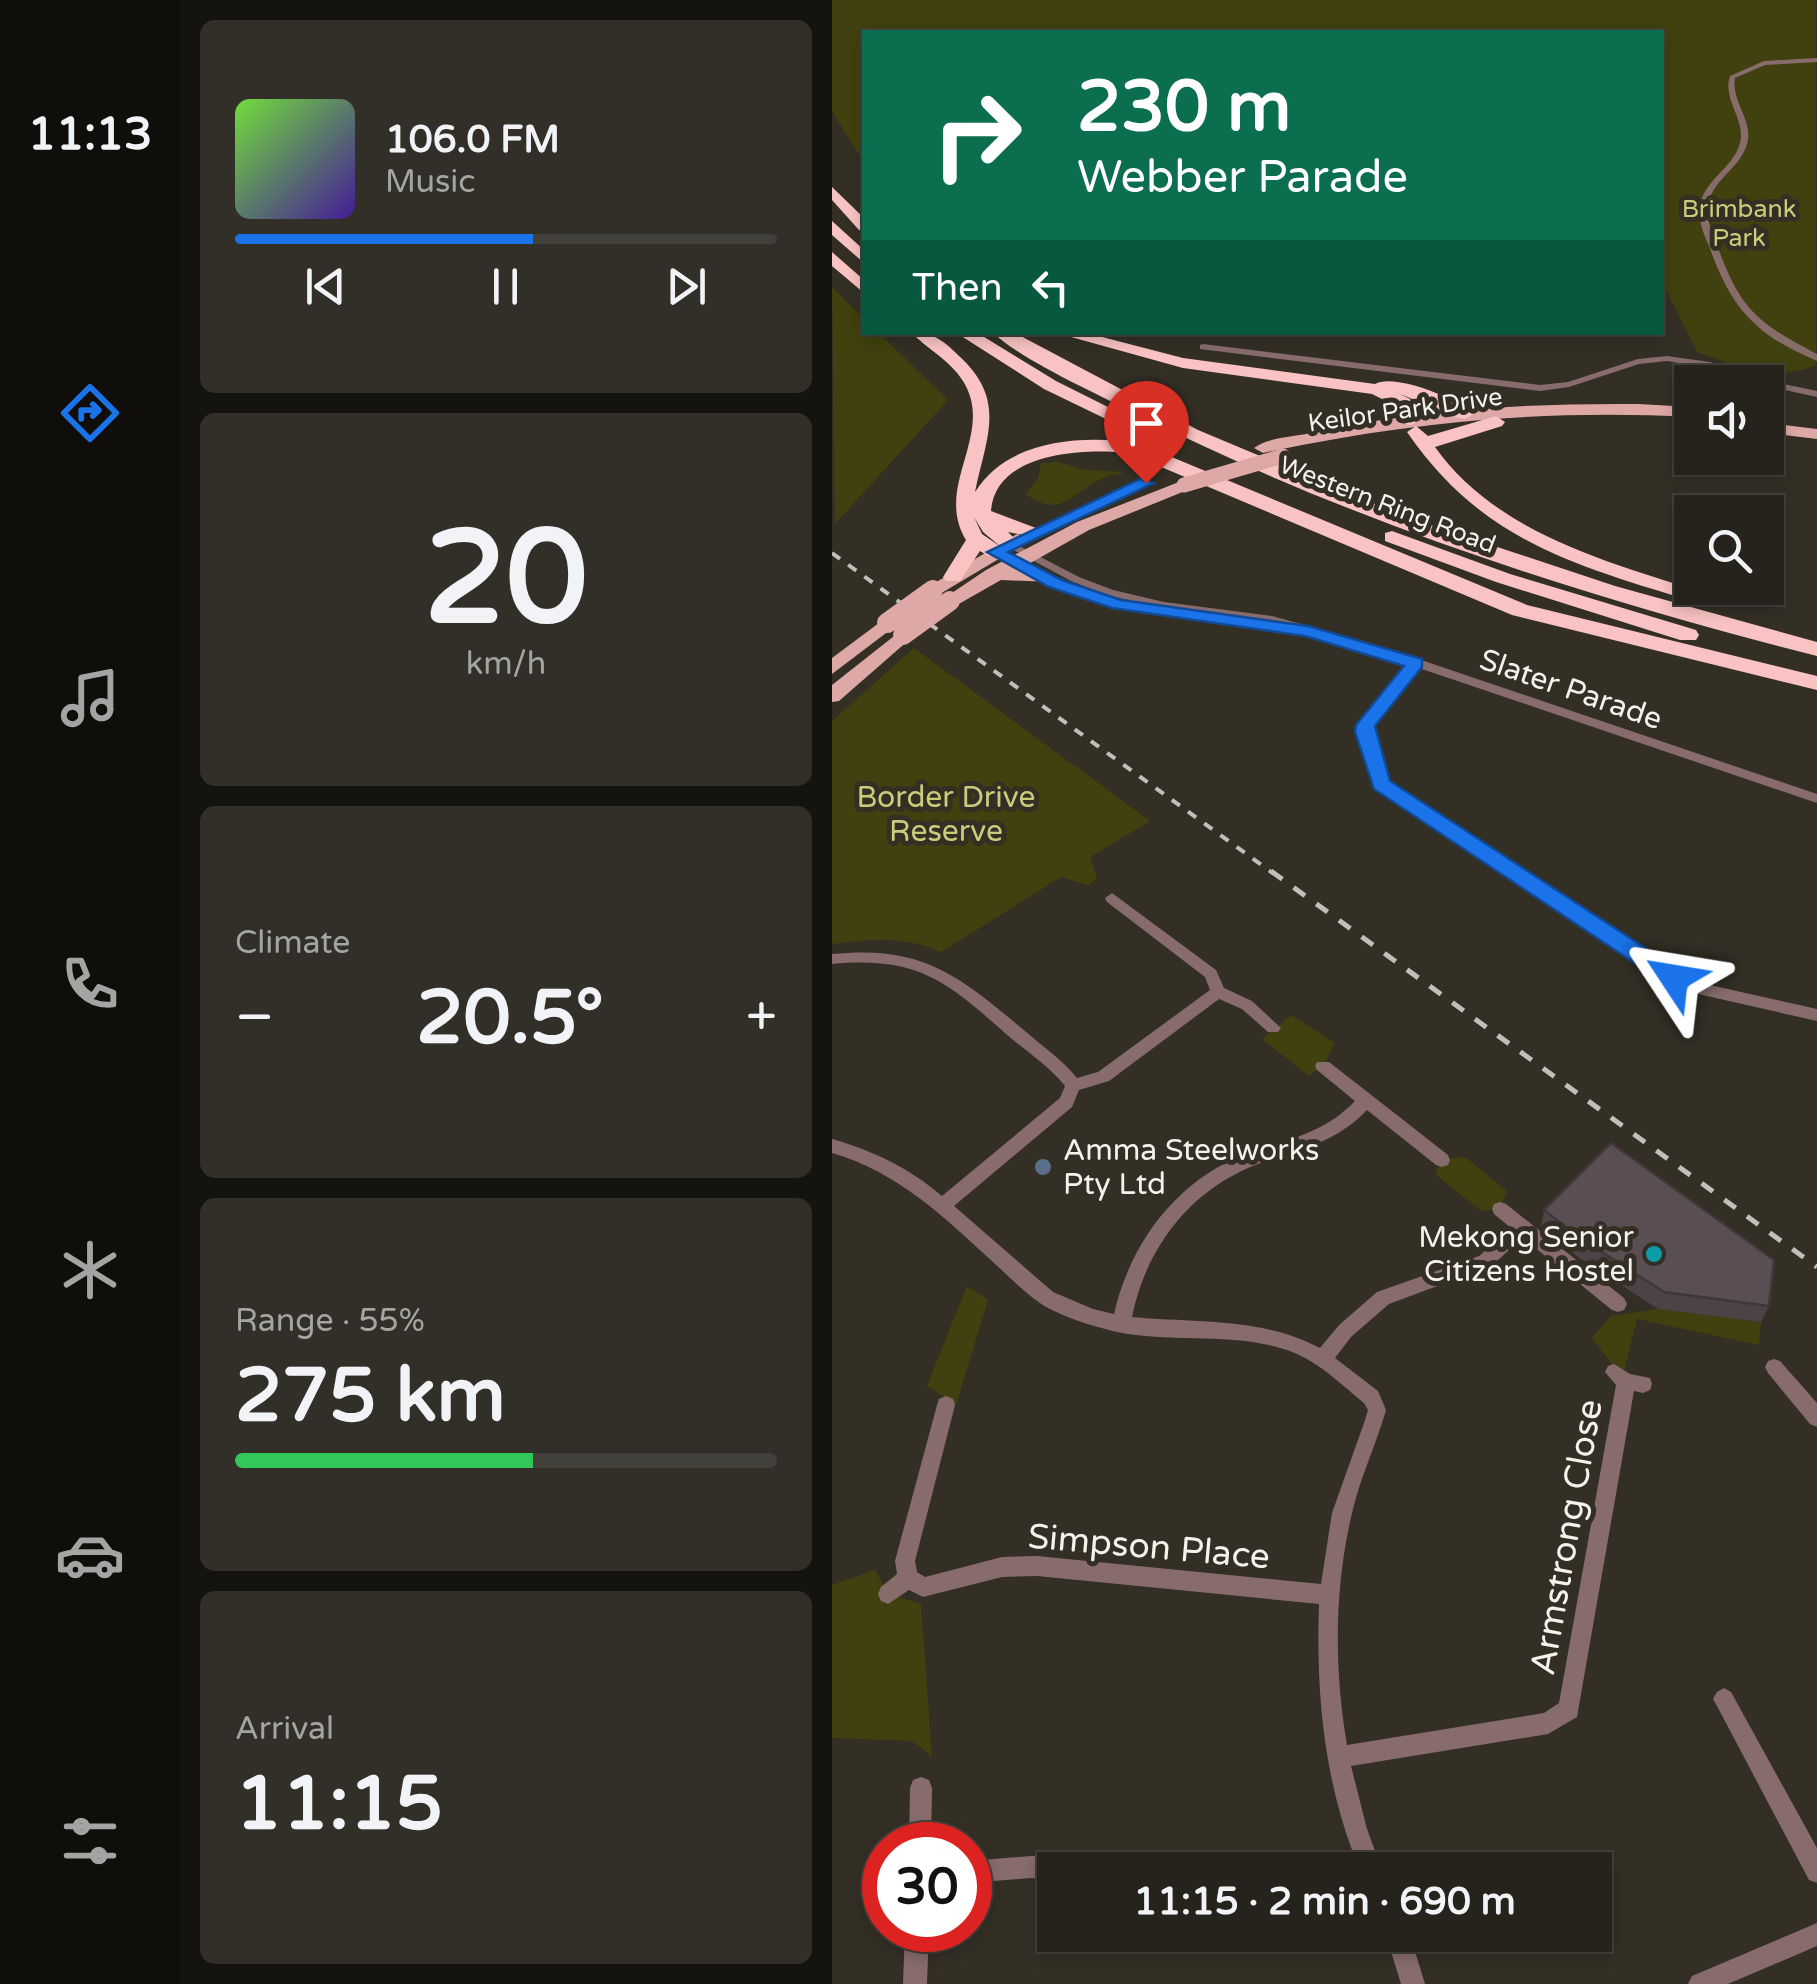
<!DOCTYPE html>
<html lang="en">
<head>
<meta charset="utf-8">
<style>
	:root { --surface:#26231c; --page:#322f29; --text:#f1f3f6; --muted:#a4a4a3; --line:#42403b; --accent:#1a73e8 }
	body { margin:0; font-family:"Varela Round",sans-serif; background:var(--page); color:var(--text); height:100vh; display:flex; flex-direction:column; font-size:38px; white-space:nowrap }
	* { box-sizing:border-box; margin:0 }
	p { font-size:32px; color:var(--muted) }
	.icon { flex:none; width:55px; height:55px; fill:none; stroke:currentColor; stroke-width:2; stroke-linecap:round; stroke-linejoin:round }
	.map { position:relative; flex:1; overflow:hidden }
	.details { display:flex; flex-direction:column; gap:20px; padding:20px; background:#15130f; width:652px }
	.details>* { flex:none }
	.hud { position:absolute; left:30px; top:30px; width:802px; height:305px; border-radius:0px; box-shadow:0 5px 15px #0003,0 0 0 2px var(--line); background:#0b6e4f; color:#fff; overflow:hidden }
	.controls { position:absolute; left:842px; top:365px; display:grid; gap:20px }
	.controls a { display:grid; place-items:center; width:110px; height:110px; border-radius:0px; background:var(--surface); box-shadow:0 5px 15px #0003,0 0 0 2px var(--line); font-size:50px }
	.speed { position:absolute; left:30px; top:1822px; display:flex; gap:20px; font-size:50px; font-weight:700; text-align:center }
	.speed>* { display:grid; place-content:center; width:130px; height:130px; border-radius:50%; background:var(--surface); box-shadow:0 5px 15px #0003,0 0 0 2px var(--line); line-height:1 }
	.speed .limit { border:15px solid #d22; background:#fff; color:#111 }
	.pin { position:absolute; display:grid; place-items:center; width:85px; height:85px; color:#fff; margin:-102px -42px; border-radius:50% 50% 50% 0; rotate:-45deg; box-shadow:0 0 10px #0007 }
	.pin .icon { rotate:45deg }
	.me { position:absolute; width:110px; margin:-55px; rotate:303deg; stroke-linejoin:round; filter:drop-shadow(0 0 8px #0008) }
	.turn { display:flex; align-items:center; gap:35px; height:210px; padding:0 50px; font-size:45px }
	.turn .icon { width:130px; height:130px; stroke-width:2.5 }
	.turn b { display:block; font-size:70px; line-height:85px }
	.then { display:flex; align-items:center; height:95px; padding:0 50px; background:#0003; gap:20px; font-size:38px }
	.big { font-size:75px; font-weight:800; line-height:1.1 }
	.details .widget { flex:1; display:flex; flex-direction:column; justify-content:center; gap:15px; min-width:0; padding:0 35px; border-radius:15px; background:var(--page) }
	.details .dial { align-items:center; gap:0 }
	.dial b { font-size:130px; line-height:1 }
	.song { display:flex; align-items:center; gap:30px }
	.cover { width:120px; height:120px; border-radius:15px; background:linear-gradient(135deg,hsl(100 70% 55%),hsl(260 70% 35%)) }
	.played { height:10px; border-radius:5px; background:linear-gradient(90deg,var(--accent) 55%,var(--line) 55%) }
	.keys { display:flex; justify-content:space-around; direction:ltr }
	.heat { display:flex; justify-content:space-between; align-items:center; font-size:55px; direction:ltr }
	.charge { height:15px; border-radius:8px; background:linear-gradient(90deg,#34c759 55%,var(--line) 0) }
	.trip { position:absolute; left:205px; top:1852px; width:575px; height:100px; border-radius:0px; background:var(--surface); box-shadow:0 5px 15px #0003,0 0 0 2px var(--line); font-weight:800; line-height:100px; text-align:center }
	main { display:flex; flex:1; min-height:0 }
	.tab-bar { display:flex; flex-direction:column; width:180px; justify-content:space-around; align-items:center; background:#0f0e0b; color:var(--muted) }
	.tab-bar .icon { width:70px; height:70px }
	.tab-bar .selected { color:var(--accent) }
	.tab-bar b { font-size:45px; color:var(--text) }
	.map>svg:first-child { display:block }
</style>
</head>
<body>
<main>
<nav class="tab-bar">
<b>11:13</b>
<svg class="icon selected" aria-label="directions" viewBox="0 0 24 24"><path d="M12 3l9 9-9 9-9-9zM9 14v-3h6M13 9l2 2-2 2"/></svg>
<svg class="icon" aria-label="music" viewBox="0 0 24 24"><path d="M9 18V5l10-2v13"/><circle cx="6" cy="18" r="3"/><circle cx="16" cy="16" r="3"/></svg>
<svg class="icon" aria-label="phone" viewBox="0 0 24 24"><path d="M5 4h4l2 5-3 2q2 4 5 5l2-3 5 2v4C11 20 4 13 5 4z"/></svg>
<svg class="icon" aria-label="climate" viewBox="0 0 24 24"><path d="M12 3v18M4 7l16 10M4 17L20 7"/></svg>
<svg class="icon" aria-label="car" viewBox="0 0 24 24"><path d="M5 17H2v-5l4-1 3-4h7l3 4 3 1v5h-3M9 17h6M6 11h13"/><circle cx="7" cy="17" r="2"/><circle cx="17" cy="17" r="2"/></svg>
<svg class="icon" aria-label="filters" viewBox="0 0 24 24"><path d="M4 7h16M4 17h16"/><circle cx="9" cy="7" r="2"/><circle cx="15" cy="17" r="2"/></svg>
</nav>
<section class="details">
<div class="widget">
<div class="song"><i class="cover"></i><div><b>106.0 FM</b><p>Music</p></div></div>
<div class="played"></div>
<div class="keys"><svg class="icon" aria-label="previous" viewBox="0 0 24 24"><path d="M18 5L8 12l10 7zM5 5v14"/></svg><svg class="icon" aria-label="pause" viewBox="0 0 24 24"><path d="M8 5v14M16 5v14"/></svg><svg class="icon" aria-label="next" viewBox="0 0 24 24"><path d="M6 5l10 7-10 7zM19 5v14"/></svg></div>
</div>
<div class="widget dial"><b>20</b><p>km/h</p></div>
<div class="widget"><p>Climate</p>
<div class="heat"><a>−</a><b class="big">20.5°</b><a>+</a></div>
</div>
<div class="widget"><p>Range · 55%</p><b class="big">275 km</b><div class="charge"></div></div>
<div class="widget"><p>Arrival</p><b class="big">11:15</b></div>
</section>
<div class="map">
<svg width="985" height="1984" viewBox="0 0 985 1984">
	<rect width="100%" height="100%" fill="#332f25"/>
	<g fill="#40410e">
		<path d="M0 0H984V365C936 384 912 368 865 352L830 282V32H32V163L0 111Z"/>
		<path d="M0 287 32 319V332L47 333 116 400 3 524Z"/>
		<path d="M226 462 253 470 293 472C286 474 276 475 269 479 240 493 229 520 194 494L206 478 209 463Z"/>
		<path d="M82 648 318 821 258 857 265 879 256 885 229 877 109 952C74 936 37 939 0 944V721Z"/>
		<path d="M459 1015 503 1043 491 1066 477 1076 430 1039Z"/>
		<path d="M633 1157 675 1191 668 1209 649 1211 603 1174 610 1160Z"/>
		<path d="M135 1286 156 1300 124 1405 95 1386Z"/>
		<path d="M826 1309 929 1322 927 1345 805 1319 792 1371 783 1369 760 1338 779 1316Z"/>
		<path d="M43 1570 56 1594 89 1604 100 1757 81 1741 0 1738V1585Z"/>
	</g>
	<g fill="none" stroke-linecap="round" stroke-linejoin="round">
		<g fill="#876c6b" fill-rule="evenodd">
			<path d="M985 58V62L933 65 903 78C899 102 922 121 915 144 909 167 883 178 877 201 872 216 880 231 885 245 908 309 925 323 985 354V361C923 335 899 308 877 246 871 232 864 216 869 201 876 178 902 166 908 143 914 119 890 100 898 76L932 61Z"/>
			<path d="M371 344 708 385 736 382 806 359 835 356 878 362 938 381 985 391V397L935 386V382H925L876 368 835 361 807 364 737 387 708 391 368 349V345Z"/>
			<path d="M178 541 247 577 281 590 332 602 440 616 545 645 985 794V803L587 668 540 726 538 732 555 783 847 974 869 983 985 1009V1021L866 994 837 982 544 788 526 732 530 722 577 664 439 623 332 608 274 595 239 581 174 546 172 544Z"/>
			<path d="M163 549 227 581 275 600 269 603 265 602 219 585 159 554 157 552Z"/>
			<path d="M280 893 384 970 392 988 420 1001 449 1028 446 1032H436L410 1009 387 999 277 1081 247 1090 240 1107 122 1206 221 1292 261 1309 282 1314C298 1243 345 1180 414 1154 457 1138 490 1135 523 1101L485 1070 483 1066 485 1062H497L616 1155 618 1160 616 1165 610 1167 604 1165 535 1110C501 1145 469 1148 426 1164 359 1189 314 1247 300 1317 364 1323 430 1317 488 1348L507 1325 545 1292 647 1256 679 1228 662 1214 660 1209 662 1204 668 1202 674 1204 792 1298 795 1304 792 1310 786 1312 780 1310 691 1238 659 1266 557 1304 519 1337 503 1358 546 1391 554 1410C544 1445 528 1478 520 1513 502 1589 502 1669 515 1745L712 1713 727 1703 784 1385 773 1372 776 1366 782 1364 798 1374 818 1378 820 1384 818 1390 811 1393 802 1391 745 1717 716 1734 519 1766 535 1829 550 1870H492L495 1862 520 1850C491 1771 484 1688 487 1604L205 1576 170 1577 91 1597 77 1590 56 1604 49 1601 46 1594 49 1587 65 1574 63 1561 105 1405 107 1399 114 1396 121 1399 123 1405 83 1561 85 1572 93 1577 170 1557 205 1556 489 1584 500 1513 532 1423 536 1410 532 1403C511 1386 490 1365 465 1354 408 1330 343 1344 285 1332 264 1327 240 1320 220 1310 198 1299 180 1279 161 1262 112 1217 66 1172 0 1153V1139C42 1151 77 1168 110 1196L228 1098 233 1086C218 1067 198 1054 180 1039 116 983 89 956 0 964V954C91 945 126 975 193 1031 211 1047 230 1059 245 1078L266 1072 378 990 373 977 275 902 273 898Z"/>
			<path d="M942 1359 948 1361 985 1403V1427L978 1424 936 1373 933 1367 936 1361Z"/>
			<path d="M892 1688 899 1692 985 1848V1883L977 1880 885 1706 881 1699 885 1692Z"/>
			<path d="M89 1777 97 1780 100 1788 99 1845H77L78 1788 81 1780Z"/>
			<path d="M199 1856 242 1859 250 1862 253 1870H222V1880L199 1878 138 1883V1861Z"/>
			<path d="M985 1923V1946L896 1984H856L860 1976Z"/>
			<path d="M73 1930H97L95 1984H71Z"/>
			<path d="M554 1935H578L593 1984H569Z"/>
		</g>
		<g fill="#dea8a6" fill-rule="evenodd">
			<path d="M806 404 860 407V417C714 409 574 422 431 453L422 448C435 438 458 437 474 434 583 410 694 403 806 404Z"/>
			<path d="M935 423 985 429V439L935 433Z"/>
			<path d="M352 480 361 485 358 489 257 530 186 570 220 574V582L169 580 125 605H111L108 601 154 570 245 522Z"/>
			<path d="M185 534 192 536V544L108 594 101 596 91 590Z"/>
			<path d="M55 617 62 619V627L0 674V658Z"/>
			<path d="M71 629 81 635 78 639 7 701 0 702V685Z"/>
		</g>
		<g fill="#f8c3c2" fill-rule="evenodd">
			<path d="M0 187 32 218V231L27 230 0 200Z"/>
			<path d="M0 221 32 250V263L0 235Z"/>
			<path d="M0 252 32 280V293L0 266Z"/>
			<path d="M79 332C100 332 111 340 126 355 176 400 154 437 143 492 176 439 250 435 306 443L695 605 985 676V690L680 615 296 453C252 448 163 452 159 511L212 531 202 537 176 532 188 544 185 548H170V556H156L148 551 128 581H114L111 577 134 540C101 486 164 434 131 381 118 360 95 349 79 332ZM142 517 151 532 169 547 150 534Z"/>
			<path d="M123 332H144L224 381 350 444 341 450 334 448 212 389Z"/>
			<path d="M160 332H181L366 430 572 516 783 586 985 642V656C752 597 520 522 305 414 265 394 191 361 160 332Z"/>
			<path d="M221 332H251L351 358 543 384C563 373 626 399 642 414L633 419 627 418 568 394 578 399 588 420 579 425 573 424 564 406 540 394 351 368Z"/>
			<path d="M664 416 673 422 670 426 603 447C667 537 787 565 886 597L890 601 886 605H872C747 566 652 544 575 432L584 426 596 436Z"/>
			<path d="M560 531 678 574 864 630 867 635 864 640H848L664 582 553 541V533Z"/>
		</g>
		<path stroke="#c2bfb8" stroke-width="4" stroke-dasharray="10 10" stroke-linecap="butt" d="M0 553 442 874"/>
		<path stroke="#c2bfb8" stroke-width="5" stroke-dasharray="14 14" stroke-linecap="butt" d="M439 871 985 1267"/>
		<path stroke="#dea8a6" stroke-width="15" d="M352 485 451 456"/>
		<g stroke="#dea8a6" stroke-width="20">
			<path d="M55 623 101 590"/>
			<path d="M71 635 118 601"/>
		</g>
	</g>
	<path fill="#4d4347" d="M712 1210 937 1306 929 1322 826 1309 746 1257 709 1227Z"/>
	<path fill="#5a4e52" stroke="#3f3739" stroke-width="2.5" d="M779 1143 942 1260 937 1306 832 1292 751 1240 712 1210Z"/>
	<path fill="#1a73e8" stroke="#114b97" stroke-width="2.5" d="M308 479 322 483 176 552 230 580 289 600 476 626 590 659V667L543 726 558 781 850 972 854 978 850 984H834L542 789 523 732 524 725 572 666 473 636 280 608 217 587 155 552Z"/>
	<circle fill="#5c6f8a" stroke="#332f25" stroke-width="4" cx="211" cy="1167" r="10"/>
	<circle fill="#0f9aa8" stroke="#332f25" stroke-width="4" cx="822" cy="1254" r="10"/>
	<g text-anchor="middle" stroke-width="10" stroke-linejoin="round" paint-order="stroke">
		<g font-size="25" fill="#c9cd7b" stroke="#332f25">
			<text x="907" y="217">Brimbank<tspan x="907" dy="29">Park</tspan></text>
		</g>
		<g font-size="25" fill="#f5f2ec" stroke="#332f25">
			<text transform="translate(573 409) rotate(-8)" y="9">Keilor Park Drive</text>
			<text transform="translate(556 504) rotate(21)" y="9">Western Ring Road</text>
		</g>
		<g font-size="30" fill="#f5f2ec" stroke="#332f25">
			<text transform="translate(739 689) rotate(19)" y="10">Slater Parade</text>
		</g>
		<g font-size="30" fill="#c9cd7b" stroke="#332f25">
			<text x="114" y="807">Border Drive<tspan x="114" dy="34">Reserve</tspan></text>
		</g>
		<g font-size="30" fill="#f5f2ec" stroke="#332f25" text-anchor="start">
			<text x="231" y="1160">Amma Steelworks<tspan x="231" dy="34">Pty Ltd</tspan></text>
			<text x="802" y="1247" text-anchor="end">Mekong Senior<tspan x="802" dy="34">Citizens Hostel</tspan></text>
		</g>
		<g font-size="35" fill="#f5f2ec" stroke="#332f25">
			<text transform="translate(734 1537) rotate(-80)" y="12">Armstrong Close</text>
			<text transform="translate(317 1546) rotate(5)" y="12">Simpson Place</text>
		</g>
	</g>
</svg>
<div class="controls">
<a><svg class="icon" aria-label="sound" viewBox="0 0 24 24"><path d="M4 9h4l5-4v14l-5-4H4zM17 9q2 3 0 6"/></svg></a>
<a><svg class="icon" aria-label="search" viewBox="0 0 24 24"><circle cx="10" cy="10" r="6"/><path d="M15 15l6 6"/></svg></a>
</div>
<div class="speed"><div class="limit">30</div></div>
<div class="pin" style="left:314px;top:483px;background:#d93025"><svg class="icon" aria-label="arrive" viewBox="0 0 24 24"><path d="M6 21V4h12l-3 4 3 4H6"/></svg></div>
<svg class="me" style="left:842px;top:978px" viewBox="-20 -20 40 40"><path d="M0-17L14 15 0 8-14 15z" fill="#1a73e8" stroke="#fff" stroke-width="4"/></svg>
<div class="trip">11:15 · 2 min · 690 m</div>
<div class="hud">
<div class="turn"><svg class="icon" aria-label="right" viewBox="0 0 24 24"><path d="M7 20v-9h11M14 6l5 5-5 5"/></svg><div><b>230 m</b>Webber Parade</div></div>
<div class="then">Then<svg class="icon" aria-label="left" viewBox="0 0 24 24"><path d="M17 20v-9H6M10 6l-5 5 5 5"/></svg></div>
</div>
</div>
</main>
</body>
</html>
